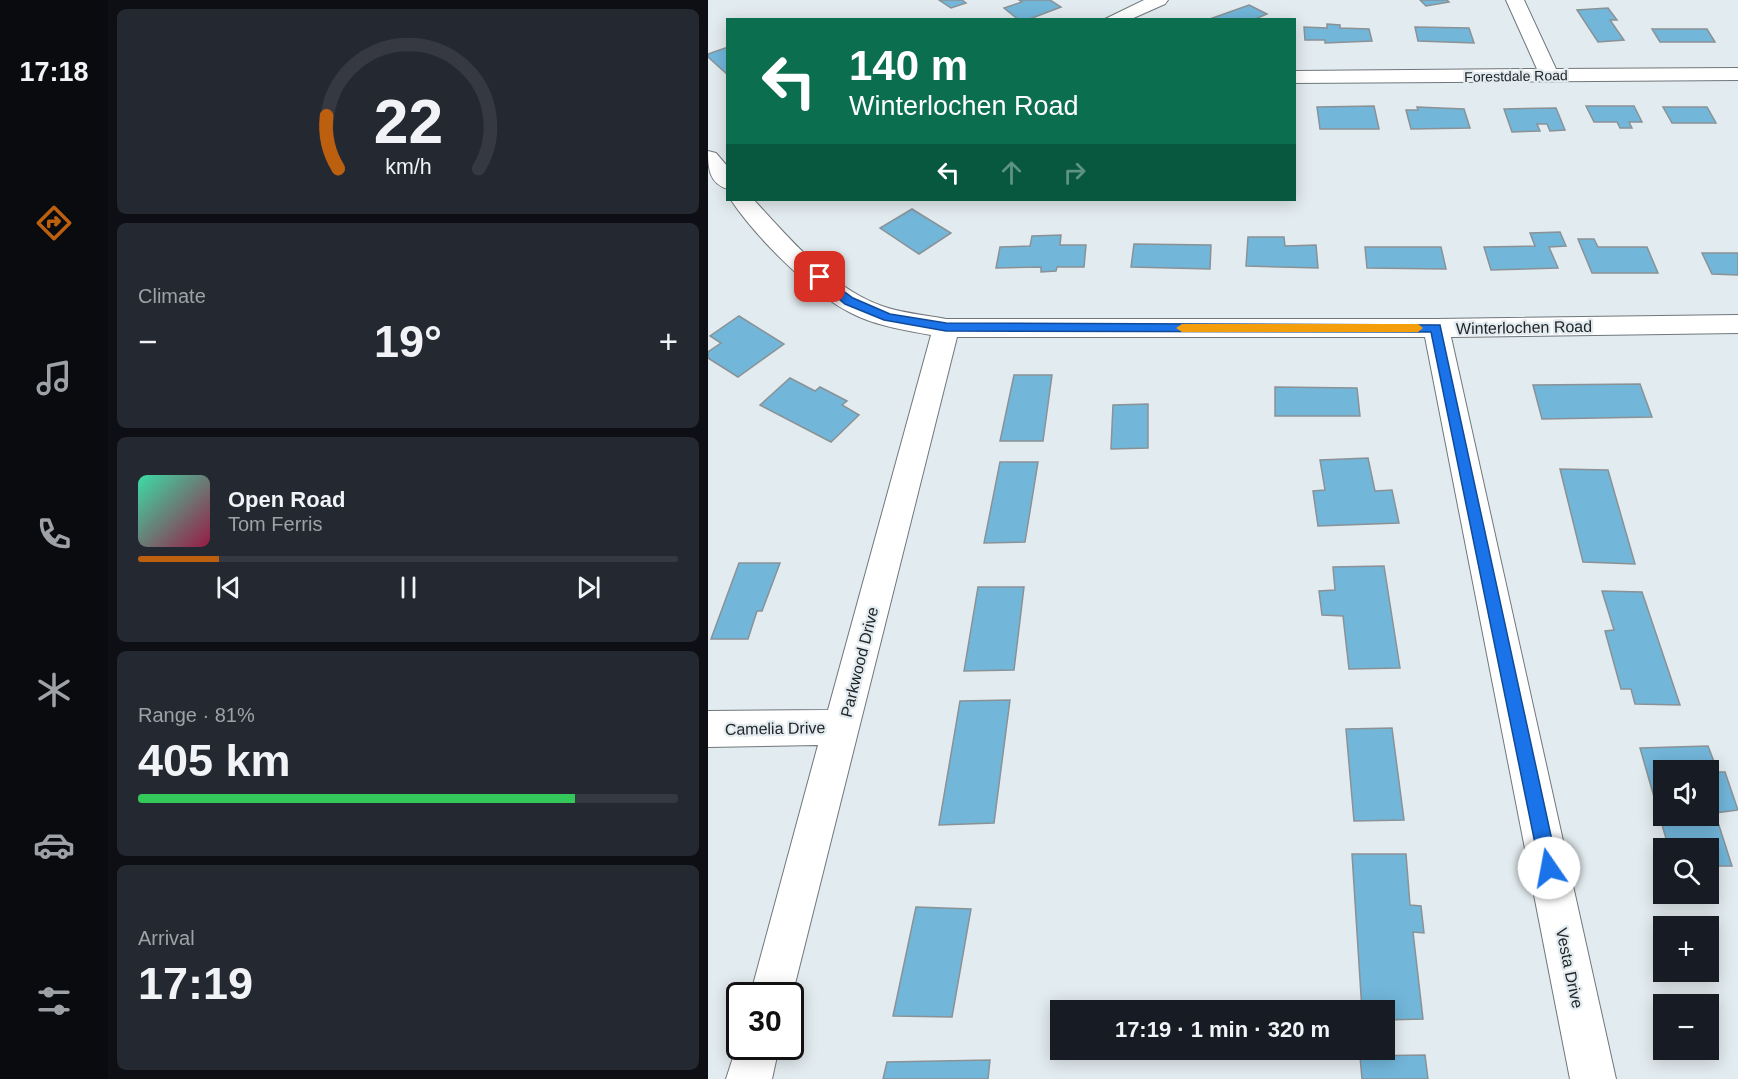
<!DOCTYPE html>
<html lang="en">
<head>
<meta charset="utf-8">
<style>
	:root { --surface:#171b24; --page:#242831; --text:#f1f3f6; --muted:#9ea1a6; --line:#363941; --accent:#bc5f0f }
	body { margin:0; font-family:Helvetica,sans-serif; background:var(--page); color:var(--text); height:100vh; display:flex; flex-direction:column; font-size:22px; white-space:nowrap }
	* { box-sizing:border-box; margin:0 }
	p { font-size:20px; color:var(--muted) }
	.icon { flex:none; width:33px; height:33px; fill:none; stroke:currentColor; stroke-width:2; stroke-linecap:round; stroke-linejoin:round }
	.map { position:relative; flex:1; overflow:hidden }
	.drawer { display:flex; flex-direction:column; gap:9px; padding:9px; background:#0d0f14; width:600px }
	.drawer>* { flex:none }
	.banner { position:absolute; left:18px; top:18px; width:570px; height:183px; border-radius:0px; box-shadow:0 3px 15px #0003; background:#0b6e4f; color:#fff; overflow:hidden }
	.buttons { position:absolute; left:945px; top:760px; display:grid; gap:12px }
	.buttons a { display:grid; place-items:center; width:66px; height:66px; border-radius:0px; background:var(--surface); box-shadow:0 3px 15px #0003; font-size:30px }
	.speed { position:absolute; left:18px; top:982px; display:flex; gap:12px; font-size:30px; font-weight:700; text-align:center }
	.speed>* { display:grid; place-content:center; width:78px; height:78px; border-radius:50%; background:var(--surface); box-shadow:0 3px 15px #0003; line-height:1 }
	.speed .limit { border:3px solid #111; border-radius:9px; background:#fff; color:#111 }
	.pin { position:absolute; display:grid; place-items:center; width:51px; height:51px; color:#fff; margin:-26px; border-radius:12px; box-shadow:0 3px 9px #0006 }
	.me { position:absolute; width:66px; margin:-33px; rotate:348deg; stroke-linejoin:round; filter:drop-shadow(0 0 4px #0008) }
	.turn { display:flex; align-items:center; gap:21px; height:126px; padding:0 24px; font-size:27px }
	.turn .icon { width:78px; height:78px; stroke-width:2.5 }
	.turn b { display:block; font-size:42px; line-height:51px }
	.lanes { display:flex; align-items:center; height:57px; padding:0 24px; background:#0003; justify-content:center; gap:30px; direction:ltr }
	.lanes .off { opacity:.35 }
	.big { font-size:45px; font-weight:800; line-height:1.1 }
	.drawer .card { flex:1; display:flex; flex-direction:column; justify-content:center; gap:9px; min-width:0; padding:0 21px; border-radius:9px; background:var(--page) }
	.drawer .dial { align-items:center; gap:0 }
	.dial svg { height:156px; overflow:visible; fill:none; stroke:var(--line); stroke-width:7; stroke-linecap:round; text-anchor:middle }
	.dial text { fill:var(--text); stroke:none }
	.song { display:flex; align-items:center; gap:18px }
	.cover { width:72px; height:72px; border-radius:9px; background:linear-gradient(135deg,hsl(160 70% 55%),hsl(340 70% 35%)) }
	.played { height:6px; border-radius:3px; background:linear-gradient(90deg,var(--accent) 15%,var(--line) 15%) }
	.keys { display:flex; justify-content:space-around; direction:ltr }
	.heat { display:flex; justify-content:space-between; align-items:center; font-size:33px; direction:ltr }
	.charge { height:9px; border-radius:4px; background:linear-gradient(90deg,#34c759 81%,var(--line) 0) }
	.trip { position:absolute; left:342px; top:1000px; width:345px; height:60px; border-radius:0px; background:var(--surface); box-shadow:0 3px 15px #0003; font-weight:800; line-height:60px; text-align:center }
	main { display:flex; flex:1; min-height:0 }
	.dock { display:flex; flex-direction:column; width:108px; justify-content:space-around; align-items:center; background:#090b0e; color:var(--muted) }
	.dock .icon { width:42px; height:42px }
	.dock .active { color:var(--accent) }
	.dock b { font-size:27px; color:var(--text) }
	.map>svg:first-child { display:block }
</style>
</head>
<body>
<main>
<nav class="dock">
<b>17:18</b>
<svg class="icon active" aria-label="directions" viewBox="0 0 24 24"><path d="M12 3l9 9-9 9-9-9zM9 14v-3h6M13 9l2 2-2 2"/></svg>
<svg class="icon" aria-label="music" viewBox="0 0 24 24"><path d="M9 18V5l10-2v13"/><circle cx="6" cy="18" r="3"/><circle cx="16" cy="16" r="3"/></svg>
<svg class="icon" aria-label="phone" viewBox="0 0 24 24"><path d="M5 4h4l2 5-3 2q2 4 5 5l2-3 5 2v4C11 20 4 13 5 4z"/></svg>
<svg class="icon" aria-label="climate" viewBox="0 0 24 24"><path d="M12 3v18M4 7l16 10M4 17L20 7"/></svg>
<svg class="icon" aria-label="car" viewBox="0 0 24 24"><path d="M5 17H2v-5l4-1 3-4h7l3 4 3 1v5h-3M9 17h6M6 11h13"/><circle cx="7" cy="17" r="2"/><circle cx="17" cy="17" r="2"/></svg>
<svg class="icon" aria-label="filters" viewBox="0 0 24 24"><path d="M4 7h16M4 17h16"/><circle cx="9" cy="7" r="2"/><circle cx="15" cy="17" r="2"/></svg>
</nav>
<section class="drawer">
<div class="card dial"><svg viewBox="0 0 100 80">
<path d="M14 69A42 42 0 1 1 86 69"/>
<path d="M14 69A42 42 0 0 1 8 42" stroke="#bc5f0f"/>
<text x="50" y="56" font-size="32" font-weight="700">22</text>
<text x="50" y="72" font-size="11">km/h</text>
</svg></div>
<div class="card"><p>Climate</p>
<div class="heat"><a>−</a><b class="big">19°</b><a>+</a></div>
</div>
<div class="card">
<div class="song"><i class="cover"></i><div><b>Open Road</b><p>Tom Ferris</p></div></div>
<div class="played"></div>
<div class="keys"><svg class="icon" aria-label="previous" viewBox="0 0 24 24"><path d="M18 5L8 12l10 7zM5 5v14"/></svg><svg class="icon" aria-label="pause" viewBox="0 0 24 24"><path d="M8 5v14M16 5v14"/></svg><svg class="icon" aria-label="next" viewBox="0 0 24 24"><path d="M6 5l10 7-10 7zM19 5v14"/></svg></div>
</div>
<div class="card"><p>Range · 81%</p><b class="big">405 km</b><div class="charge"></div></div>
<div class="card"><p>Arrival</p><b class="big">17:19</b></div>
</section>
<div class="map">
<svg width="1030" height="1079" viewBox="0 0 1030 1079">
	<rect width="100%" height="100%" fill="#e2ebef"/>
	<g fill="#72b6da" stroke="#8a9296" stroke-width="1.5" fill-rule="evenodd">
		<path d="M231 0H254L258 3 243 8Z"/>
		<path d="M311 0H342L353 7 319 20H311L296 8 314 2Z"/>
		<path d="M712 0H739L741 2 718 6Z"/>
		<path d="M541 5 559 14 545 20H499Z"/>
		<path d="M900 8 909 20H902L916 40 890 42 869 10Z"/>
		<path d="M619 24 632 25V28L661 29 664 41 617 43V40H597L596 27 619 28Z"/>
		<path d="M707 27 761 28 766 43 710 41Z"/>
		<path d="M944 29H999L1007 42H952Z"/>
		<path d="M20 47V75L0 57V54Z"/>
		<path d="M666 106 671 129H612L609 107Z"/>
		<path d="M878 106H926L934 122H921L924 128H912L909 122H886Z"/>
		<path d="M709 107 756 109 762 128 703 129 698 110H710Z"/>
		<path d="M955 107H999L1008 123H964Z"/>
		<path d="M848 108 857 130 842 131 839 124H829L832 131 804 132 796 109Z"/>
		<path d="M204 209 243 233 211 254 172 228Z"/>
		<path d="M852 232 858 246 841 247 850 268 783 270 776 247 827 246 822 233Z"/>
		<path d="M353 235 352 245H378L376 267H349L348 271 333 272V267L288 268 292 247 322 246 324 236Z"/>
		<path d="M540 237H576L577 246 608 245 610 268 538 266Z"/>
		<path d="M870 239H886L890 247H939L950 273H884Z"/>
		<path d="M426 244 503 245 502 269 423 267Z"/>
		<path d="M657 247H733L738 269 659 268Z"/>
		<path d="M994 253H1030V275L1004 274Z"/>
		<path d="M31 316 76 344 30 377 0 358V352L13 343 2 336Z"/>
		<path d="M306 375H344L335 441H292Z"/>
		<path d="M82 378 107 391 112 387 139 401 134 405 151 415 123 442 52 405Z"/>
		<path d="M932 384 944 417 834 419 825 385Z"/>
		<path d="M567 387 649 388 652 416H567Z"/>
		<path d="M440 404V448L403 449 405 405Z"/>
		<path d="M660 458 667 491 684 490 691 523 610 526 605 491 617 490 612 460Z"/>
		<path d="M292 462H330L317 542 276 543Z"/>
		<path d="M852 469 900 470 927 564 875 562Z"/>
		<path d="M31 563H72L54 611H49L40 639H3Z"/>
		<path d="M676 566 692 668 641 669 635 616 614 615 611 591 627 590 625 567Z"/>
		<path d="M270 587H316L306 670 256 671Z"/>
		<path d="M894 591 934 592 972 705 927 704 923 689H913L897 631 906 630Z"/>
		<path d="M302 700 286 823 231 825 252 701Z"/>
		<path d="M684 728 696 820 646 821 638 729Z"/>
		<path d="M1000 746 1010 772H1017L1030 810 1007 813 1024 866H1000V849H961L932 748ZM956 771H1000V816H956Z"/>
		<path d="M644 854H698L702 905 713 906 716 933 705 932 715 1019 676 1020V1011H654Z"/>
		<path d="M208 907 263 909 244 1017 185 1016Z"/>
		<path d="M717 1055 720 1079H654L652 1056Z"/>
		<path d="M282 1060 280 1079H175L179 1062Z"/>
	</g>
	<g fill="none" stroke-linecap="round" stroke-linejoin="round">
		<defs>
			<g id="minor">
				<path d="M436 0H460L457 4 421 20H395Z"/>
				<path d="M798 0H816L848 69 1030 68V80L586 83V71L829 69Z"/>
				<path d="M0 151 8 153 20 167V189C1 184 0 168 0 151Z"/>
				<path d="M23 200H46C82 239 123 288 174 306 194 313 217 315 238 319H728L1030 315V333L743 337 908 1079H862L717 337H249L84 996 82 1001V996H42L110 745 0 747V711L120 710 223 335C196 330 168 326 143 313 104 294 47 236 23 200Z"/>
				<path d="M32 1036V1047H71L64 1079H18Z"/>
			</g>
		</defs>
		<use href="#minor" stroke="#70777b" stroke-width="2"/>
		<use href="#minor" fill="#fff" fill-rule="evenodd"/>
	</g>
	<path fill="#1a73e8" stroke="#114b97" stroke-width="1.5" d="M112 274 145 298 182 314 238 323 732 325 850 868 847 874 841 876 835 874 832 868 723 332 238 331 176 320 137 304 108 280V275Z"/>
	<path fill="#f59e0b" d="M474 324H710L715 328 710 332H474L468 328Z"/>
	<g text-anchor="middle" stroke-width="4.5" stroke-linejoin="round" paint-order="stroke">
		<g font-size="14" fill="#232628" stroke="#e2ebef">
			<text transform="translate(808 76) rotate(-1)" y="5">Forestdale Road</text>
		</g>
		<g font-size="16" fill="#232628" stroke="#e2ebef">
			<text transform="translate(816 327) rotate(-1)" y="6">Winterlochen Road</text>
			<text transform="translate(151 662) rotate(-76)" y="6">Parkwood Drive</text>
			<text transform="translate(67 728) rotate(-1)" y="6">Camelia Drive</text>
			<text transform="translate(862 968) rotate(78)" y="6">Vesta Drive</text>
		</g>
	</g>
</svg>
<div class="buttons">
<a><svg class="icon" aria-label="sound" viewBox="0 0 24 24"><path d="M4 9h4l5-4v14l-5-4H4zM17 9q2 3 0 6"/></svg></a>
<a><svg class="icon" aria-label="search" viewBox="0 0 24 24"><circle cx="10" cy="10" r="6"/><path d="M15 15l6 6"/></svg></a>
<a>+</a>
<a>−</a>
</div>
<div class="speed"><div class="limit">30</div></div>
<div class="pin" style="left:112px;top:277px;background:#d93025"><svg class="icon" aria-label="arrive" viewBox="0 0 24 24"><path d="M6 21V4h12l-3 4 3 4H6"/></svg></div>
<svg class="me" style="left:841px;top:868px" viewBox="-20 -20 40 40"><circle r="19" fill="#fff"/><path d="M0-13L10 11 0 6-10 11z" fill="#1a73e8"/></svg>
<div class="trip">17:19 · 1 min · 320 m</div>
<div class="banner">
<div class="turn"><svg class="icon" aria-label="left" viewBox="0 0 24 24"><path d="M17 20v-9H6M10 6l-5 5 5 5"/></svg><div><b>140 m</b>Winterlochen Road</div></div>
<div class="lanes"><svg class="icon" aria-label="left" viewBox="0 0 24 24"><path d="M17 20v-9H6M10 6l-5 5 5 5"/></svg><svg class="icon off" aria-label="ahead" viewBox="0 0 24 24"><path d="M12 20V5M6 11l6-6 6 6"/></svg><svg class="icon off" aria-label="right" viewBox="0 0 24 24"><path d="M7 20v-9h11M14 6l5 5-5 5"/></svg></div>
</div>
</div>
</main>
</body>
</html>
